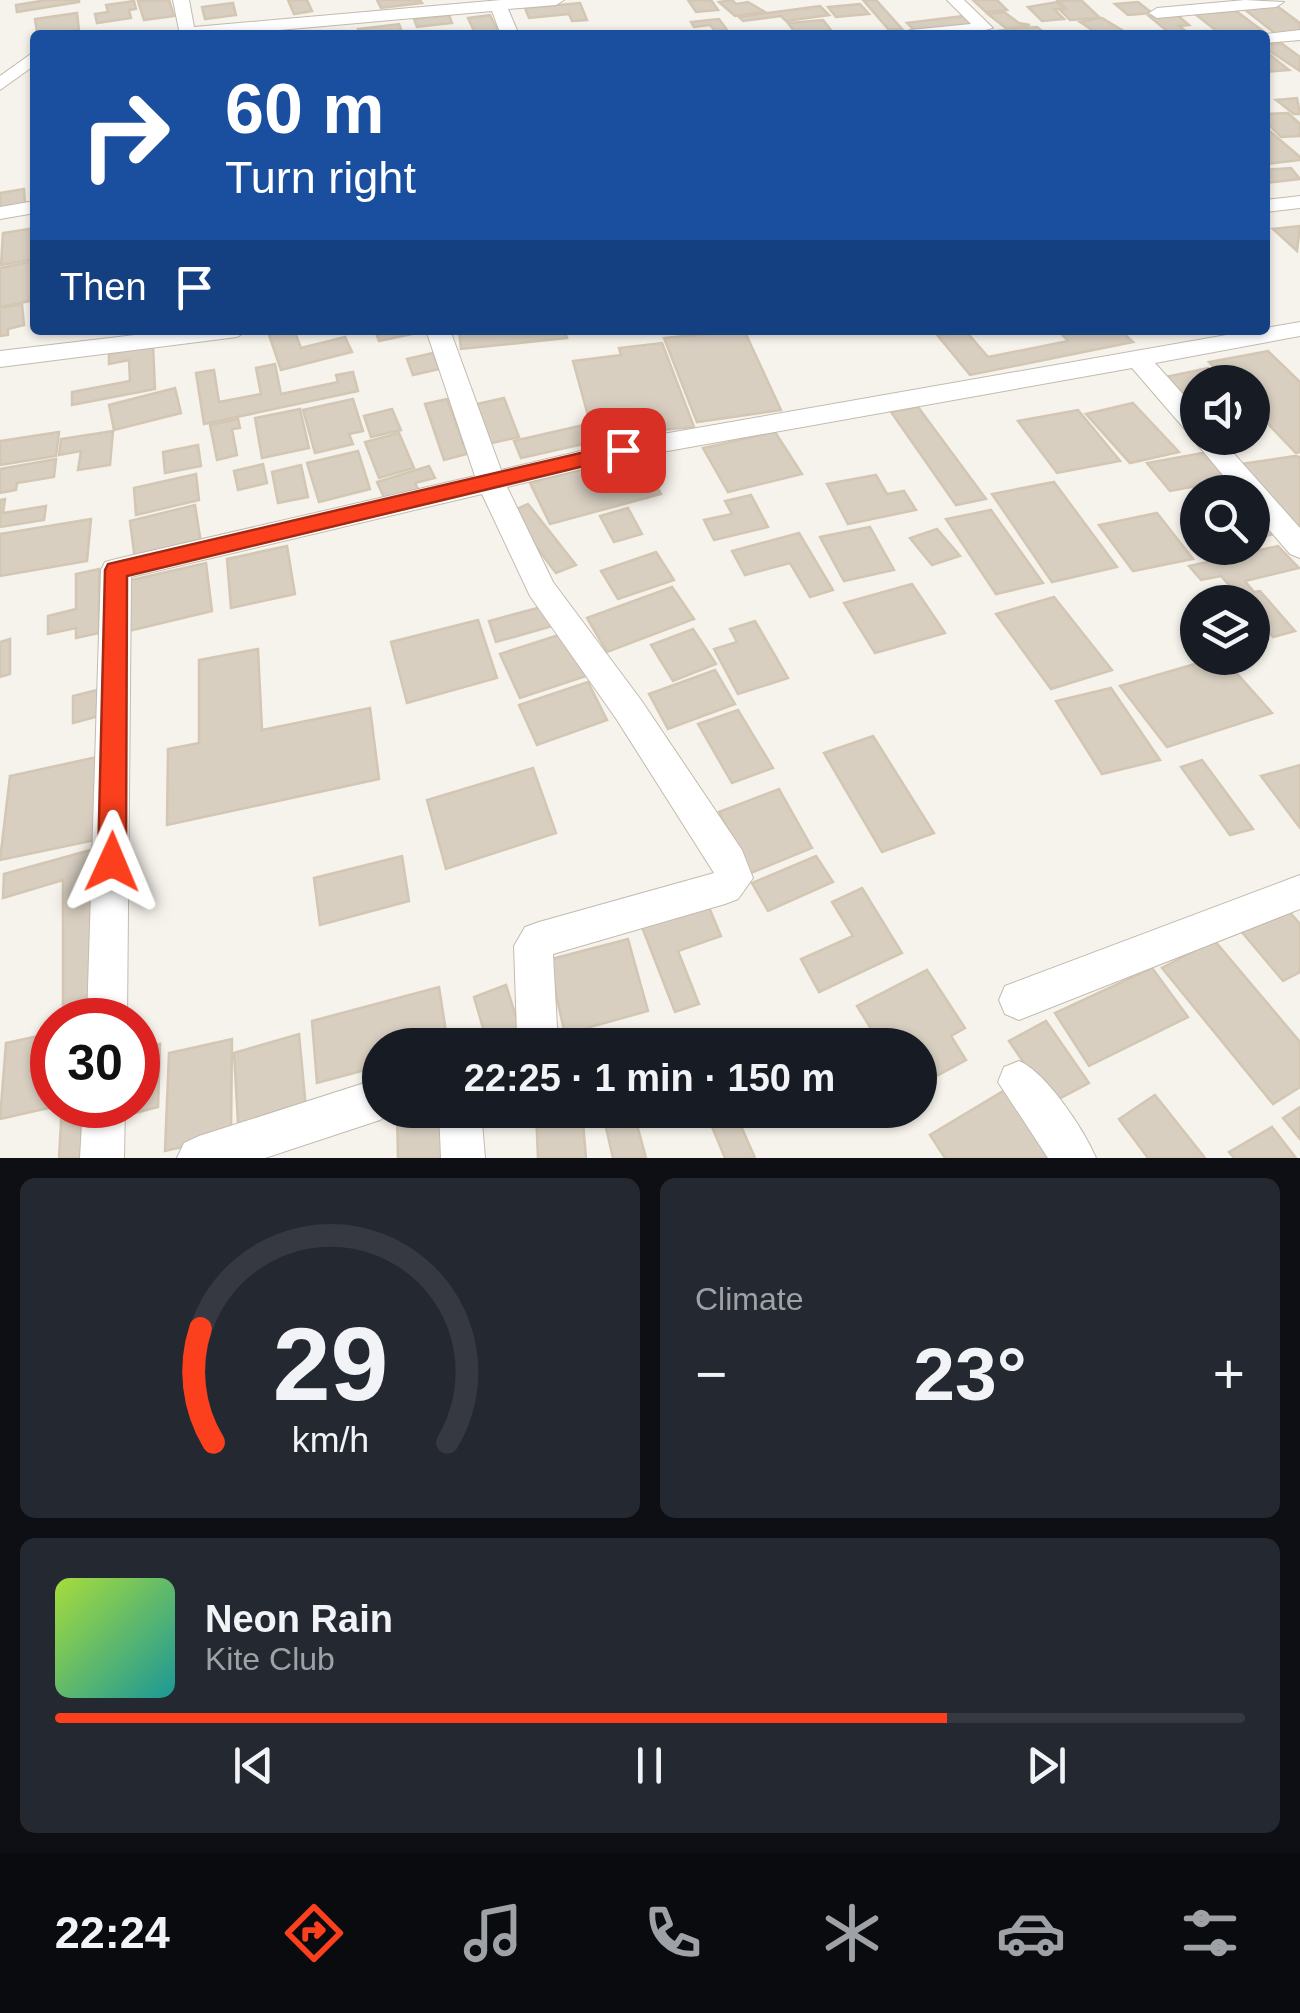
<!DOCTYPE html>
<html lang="en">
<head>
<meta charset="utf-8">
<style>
	:root { --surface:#171b24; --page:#242831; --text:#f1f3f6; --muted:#9ea1a6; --line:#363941; --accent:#fc3f1d }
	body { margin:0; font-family:Arial,sans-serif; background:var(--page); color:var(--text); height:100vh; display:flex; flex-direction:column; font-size:38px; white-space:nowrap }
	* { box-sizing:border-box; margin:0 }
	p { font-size:32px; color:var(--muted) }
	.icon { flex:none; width:55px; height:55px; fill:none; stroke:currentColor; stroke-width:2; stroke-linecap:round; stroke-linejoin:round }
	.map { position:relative; height:1158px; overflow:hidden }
	.side { display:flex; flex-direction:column; gap:20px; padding:20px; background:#0d0f14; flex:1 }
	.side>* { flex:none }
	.top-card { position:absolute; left:30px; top:30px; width:1240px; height:305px; border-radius:10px; box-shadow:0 2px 8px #0004; background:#1a4fa0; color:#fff; overflow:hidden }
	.tools { position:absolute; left:1180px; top:365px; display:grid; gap:20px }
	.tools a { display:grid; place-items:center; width:90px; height:90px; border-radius:50%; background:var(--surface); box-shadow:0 2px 8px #0004; font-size:50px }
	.speed { position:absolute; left:30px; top:998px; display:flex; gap:20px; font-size:50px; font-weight:700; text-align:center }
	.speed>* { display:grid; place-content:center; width:130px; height:130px; border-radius:50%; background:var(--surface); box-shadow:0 2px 8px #0004; line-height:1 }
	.speed .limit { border:15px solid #d22; background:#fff; color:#111 }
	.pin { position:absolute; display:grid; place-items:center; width:85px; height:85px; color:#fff; margin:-42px; border-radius:20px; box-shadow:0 5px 15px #0006 }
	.me { position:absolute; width:110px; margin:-55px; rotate:1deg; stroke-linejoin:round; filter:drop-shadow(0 0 8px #0008) }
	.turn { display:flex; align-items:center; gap:35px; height:210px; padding:0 30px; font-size:45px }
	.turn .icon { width:130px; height:130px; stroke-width:2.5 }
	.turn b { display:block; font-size:70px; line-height:85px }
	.then { display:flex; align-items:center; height:95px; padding:0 30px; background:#0003; gap:20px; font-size:38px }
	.big { font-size:75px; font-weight:700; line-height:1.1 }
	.side .card { flex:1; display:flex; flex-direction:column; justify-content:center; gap:15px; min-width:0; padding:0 35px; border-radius:15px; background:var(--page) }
	.side .dial { align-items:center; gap:0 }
	.dial svg { height:260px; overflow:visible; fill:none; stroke:var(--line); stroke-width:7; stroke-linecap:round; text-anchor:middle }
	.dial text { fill:var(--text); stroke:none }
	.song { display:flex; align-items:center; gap:30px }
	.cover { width:120px; height:120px; border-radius:15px; background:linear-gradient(135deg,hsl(80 70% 55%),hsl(180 70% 35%)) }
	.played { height:10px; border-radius:5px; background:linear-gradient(90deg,var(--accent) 75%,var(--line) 75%) }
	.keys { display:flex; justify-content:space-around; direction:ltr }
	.heat { display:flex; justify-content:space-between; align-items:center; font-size:55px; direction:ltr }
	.side .tiles { flex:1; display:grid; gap:20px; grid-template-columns:1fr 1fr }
	.card:last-child { grid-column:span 2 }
	.trip { position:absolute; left:362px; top:1028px; width:575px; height:100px; border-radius:50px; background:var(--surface); box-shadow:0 2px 8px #0004; font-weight:700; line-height:100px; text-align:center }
	.tab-bar { display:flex; height:160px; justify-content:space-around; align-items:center; background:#090b0e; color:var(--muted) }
	.tab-bar .icon { width:70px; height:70px }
	.tab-bar .selected { color:var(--accent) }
	.tab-bar b { font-size:45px; color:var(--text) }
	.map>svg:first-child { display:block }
</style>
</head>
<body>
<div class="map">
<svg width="1300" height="1158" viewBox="0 0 1300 1158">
	<rect width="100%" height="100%" fill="#f6f3ec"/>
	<g fill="#d8cfc1" stroke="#d3c7b4" stroke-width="2.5">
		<path d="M47 0H79V2L17 12 16 5Z"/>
		<path d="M169 0 174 16 144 20 138 1Z"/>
		<path d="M288 0H307L312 11 294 14Z"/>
		<path d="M377 0H420L422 3 381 8Z"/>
		<path d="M688 0H711L718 10 696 12Z"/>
		<path d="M732 0 736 4 748 2 765 12 735 16 719 2Z"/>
		<path d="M863 0H876L902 29 889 30Z"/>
		<path d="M973 0H997L1007 10 986 12Z"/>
		<path d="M1081 0 1100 18 1070 20 1059 9H1066L1058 1Z"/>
		<path d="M134 1 136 9 129 10 131 18 97 23 95 14 108 12 106 5Z"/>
		<path d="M1057 2 1064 9H1054L1064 19 1042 21 1028 7Z"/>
		<path d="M1138 2 1152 13 1128 15 1115 4Z"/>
		<path d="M233 3 236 15 205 19 202 7Z"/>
		<path d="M580 3 587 20 572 21 569 14 529 18 525 8Z"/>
		<path d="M860 4 869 14 836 17 828 7Z"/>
		<path d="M820 6 829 15 786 21 781 16 743 21 739 17Z"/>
		<path d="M1277 6 1300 23V32L1276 34 1243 8Z"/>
		<path d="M1236 11 1267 34 1222 35 1195 14Z"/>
		<path d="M1004 12 1019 23 1030 25 1007 29 988 14Z"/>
		<path d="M77 13 79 30 44 35 37 32 35 19Z"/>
		<path d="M1176 14 1189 25 1179 26 1191 35H1172L1149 16Z"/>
		<path d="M449 15 452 23 417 27 414 19Z"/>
		<path d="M490 15 500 35H476L468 18Z"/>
		<path d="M963 16 973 25 916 32 907 23Z"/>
		<path d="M1102 18 1125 32 1100 35 1080 22Z"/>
		<path d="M719 19 727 30 715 31 710 25 694 27 691 22Z"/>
		<path d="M823 20 835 35H797L788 23Z"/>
		<path d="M399 24 403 35H360L358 29Z"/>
		<path d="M1037 27 1047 35 983 33 1011 29Z"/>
		<path d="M1281 43 1300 57V71L1265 48V45Z"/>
		<path d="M1265 51 1289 70 1265 72Z"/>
		<path d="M1297 98 1300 114H1294L1276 100Z"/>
		<path d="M1288 113 1300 124V136L1281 137 1265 121V114Z"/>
		<path d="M1265 127 1300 157V160L1265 164Z"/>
		<path d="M1291 168 1300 179 1265 183V170Z"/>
		<path d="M24 189 25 203 0 208V193Z"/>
		<path d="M1300 226 1297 251 1273 229Z"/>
		<path d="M35 228 34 259 1 265 3 233Z"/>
		<path d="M35 261V300L0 307V268Z"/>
		<path d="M22 304 24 325 8 329V335L0 336V308Z"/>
		<path d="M294 330 301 348 345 337 352 352 281 370 269 335Z"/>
		<path d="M375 330H426V331L379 341Z"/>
		<path d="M459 330H564L567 338 461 349Z"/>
		<path d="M744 330 781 410 697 422 664 338Z"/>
		<path d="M965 330 988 357 1068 341 1058 330H1120L1133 342 970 375 938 336Z"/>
		<path d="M662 343 694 427 610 435 608 428 592 430 573 361 621 355 619 348Z"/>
		<path d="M153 346 155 389 72 405V392L130 381 129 360 109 364V354Z"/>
		<path d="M1268 351 1300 382V452L1296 453 1252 407V382H1229L1209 362Z"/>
		<path d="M433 353 439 369 413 375 407 359Z"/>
		<path d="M275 364 281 394 338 382 336 375 353 372 358 391 204 424 196 373 214 370 219 402 261 394 256 368Z"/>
		<path d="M1208 368 1222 382H1198V391L1178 395 1161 378Z"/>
		<path d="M175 388 181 413 114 430 109 405Z"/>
		<path d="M504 398 519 437 487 444 473 405Z"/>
		<path d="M353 399 363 431 349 434 353 444 315 453 303 410Z"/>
		<path d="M447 399 467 454 444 460 425 404Z"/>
		<path d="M1133 403 1179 452 1130 463 1086 414Z"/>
		<path d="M918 407 986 499 956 505 891 412Z"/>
		<path d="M300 409 309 448 262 458 255 418Z"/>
		<path d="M392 409 401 430 371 437 364 416Z"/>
		<path d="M1078 410 1120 461 1057 473 1018 421Z"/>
		<path d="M238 419 240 428 232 429 237 455 217 460 210 425Z"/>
		<path d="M588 424 596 441 521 458 514 441Z"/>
		<path d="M113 431 110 465 78 470 81 451 59 455 61 439Z"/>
		<path d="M59 432 56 456 0 465V441Z"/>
		<path d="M775 432 802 474 728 492 703 448Z"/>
		<path d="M399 433 414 468 379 478 365 442Z"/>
		<path d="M198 445 201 466 165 473 163 452Z"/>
		<path d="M358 451 370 489 319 502 307 463Z"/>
		<path d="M1213 451 1247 490 1234 492 1224 481 1170 491 1147 463Z"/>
		<path d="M638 455 661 494 550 524 530 483Z"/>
		<path d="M1295 456 1300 457V537L1241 464Z"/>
		<path d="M56 459 54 477 17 483 16 490 0 493V469Z"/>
		<path d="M263 464 267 483 238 490 234 471Z"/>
		<path d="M301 465 308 497 278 503 272 472Z"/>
		<path d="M429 466 435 478 415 483 420 493 387 504 377 482Z"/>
		<path d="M196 474 199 500 136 515 134 488Z"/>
		<path d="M876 475 887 494 904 491 916 510 848 524 827 484Z"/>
		<path d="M1054 482 1117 567 1052 582 992 494Z"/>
		<path d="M751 495 768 527 714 540 704 520 732 514 725 501Z"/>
		<path d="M5 499 3 513 46 506 44 520 0 527V500Z"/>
		<path d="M528 504 576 565 556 573 510 512Z"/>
		<path d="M195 505 201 543 135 560 130 521Z"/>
		<path d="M628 508 642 534 614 542 600 516Z"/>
		<path d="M991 510 1043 583 996 594 946 519Z"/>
		<path d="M1252 511 1274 534 1252 539Z"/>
		<path d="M1157 513 1193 559 1133 571 1099 525Z"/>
		<path d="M91 519 87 561 0 576V534Z"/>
		<path d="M870 527 894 570 844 581 820 537Z"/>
		<path d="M937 529 960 556 932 565 910 538Z"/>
		<path d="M799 533 833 590 810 597 790 563 745 575 732 551Z"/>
		<path d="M287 546 295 594 231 608 227 559Z"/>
		<path d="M1278 546 1299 568 1245 581 1254 592 1260 591 1295 631 1273 637 1252 613V602H1244L1221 576 1201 580 1189 566Z"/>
		<path d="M656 552 674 580 618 599 601 571Z"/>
		<path d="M206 563 212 611 129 631 127 581Z"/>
		<path d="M99 569V633L76 638V628L48 634V616L76 609V574Z"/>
		<path d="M912 584 945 633 875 653 844 603Z"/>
		<path d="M672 587 694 619 607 652 587 618Z"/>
		<path d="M1054 597 1112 670 1051 689 996 614Z"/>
		<path d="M545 606 553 626 496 642 489 621Z"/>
		<path d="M478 620 497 678 407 703 391 642Z"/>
		<path d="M755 621 788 678 738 694 714 649 737 642 730 629Z"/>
		<path d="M693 629 716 664 673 681 651 645Z"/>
		<path d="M571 631 592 674 520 698 500 654Z"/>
		<path d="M10 639V674L0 677V642Z"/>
		<path d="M258 649 262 730 370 708 379 779 167 825 168 749 199 743V660Z"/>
		<path d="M1215 658H1223L1272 713 1167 747 1120 686Z"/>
		<path d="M715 670 735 704 668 729 649 694Z"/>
		<path d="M588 682 607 720 537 745 519 705Z"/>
		<path d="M105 688 106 714 73 723V696Z"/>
		<path d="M1111 688 1160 760 1102 774 1056 701Z"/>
		<path d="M738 710 773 768 732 783 698 724Z"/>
		<path d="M873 736 934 833 882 852 824 753Z"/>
		<path d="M106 755 100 839 0 860 10 776Z"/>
		<path d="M1202 760 1253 829 1230 835 1181 767Z"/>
		<path d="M1300 765V828L1261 776Z"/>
		<path d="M533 768 556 833 446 869 427 800Z"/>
		<path d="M779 789 812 848 751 873 719 812Z"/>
		<path d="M98 848 101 1020H63V880L3 898 4 874Z"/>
		<path d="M402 856 409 901 320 925 314 878Z"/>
		<path d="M816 856 833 882 768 911 752 883Z"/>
		<path d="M862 888 902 953 819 992 801 959 853 936 832 902Z"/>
		<path d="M708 905 721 936 678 951 699 1004 675 1012 642 927Z"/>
		<path d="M1285 907 1300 924V972L1283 981 1241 931Z"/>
		<path d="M628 939 648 1011 565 1034 548 960Z"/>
		<path d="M1214 940 1300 1042V1087L1273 1104 1162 968Z"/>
		<path d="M1152 968 1188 1017 1089 1066 1055 1013Z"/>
		<path d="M927 970 965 1028 951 1036 966 1060 920 1085V1045H881L857 1006Z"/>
		<path d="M506 985 525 1045H488L474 997Z"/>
		<path d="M439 987 448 1045H380V1066L317 1083 312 1021Z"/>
		<path d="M1046 1021 1089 1083 1051 1103 1009 1041Z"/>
		<path d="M52 1033 53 1107 0 1119 6 1043Z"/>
		<path d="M299 1034 307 1119 239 1140 234 1053Z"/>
		<path d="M232 1039 231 1136 165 1151 169 1053Z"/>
		<path d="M160 1044 158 1107 123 1116 124 1105H138V1050Z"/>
		<path d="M1005 1090 1052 1158H945L930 1135Z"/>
		<path d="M1155 1095 1205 1158H1148L1119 1119Z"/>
		<path d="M62 1105H92L90 1158H59Z"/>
		<path d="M1300 1107V1139L1283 1118Z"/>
		<path d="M408 1110H452L455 1158H398L397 1112Z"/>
		<path d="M536 1110H582L586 1158H538Z"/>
		<path d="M602 1110H633L646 1158H613Z"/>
		<path d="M705 1110H734L755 1158H725Z"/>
		<path d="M1272 1127 1296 1158H1234L1229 1152Z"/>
	</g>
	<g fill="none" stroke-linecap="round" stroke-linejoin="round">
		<defs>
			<g id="minor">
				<path d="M173 0H189L194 27 501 0H564L556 5 508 9 519 35H501L492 11 222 35H180Z"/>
				<path d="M947 0H964L993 28 965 35H901L910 30 971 24Z"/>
				<path d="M1245 0 1284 2 1276 7 1157 18 1149 13 1157 8Z"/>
				<path d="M1300 30V40L1265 43V35H1258Z"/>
				<path d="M35 51V65L0 90V76Z"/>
				<path d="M1300 196V208L1265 212V200Z"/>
				<path d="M35 201V213L0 219V207Z"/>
				<path d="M1300 322V336L1155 363 1198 411V438H1220L1300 528V558L1290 554 1252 510V492H1237L1197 444 1194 436 1189 434 1132 368 623 459 507 487 553 582 641 700 742 850 753 878 738 899 725 904 553 954 557 1027 566 1045H521L517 1034 514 946 525 927 539 922 714 873 617 720 530 596 482 494 131 577 127 1020H87L101 570 105 562 116 559 475 476 426 330H450L501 470 623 441Z"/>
				<path d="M177 330H249L237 337 0 367V351Z"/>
				<path d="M1300 875V909L1019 1020 1005 1014 999 1000 1005 986Z"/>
				<path d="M1019 1061C1046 1072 1084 1130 1096 1158H1048L998 1082 1004 1067Z"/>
				<path d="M380 1078V1110H397L380 1120 265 1158H177L184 1143 199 1136Z"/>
				<path d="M83 1105H125L124 1158H80Z"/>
				<path d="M439 1110H481L485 1158H441Z"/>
			</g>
		</defs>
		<use href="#minor" stroke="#c2bbae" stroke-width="2"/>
		<use href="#minor" fill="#fff" fill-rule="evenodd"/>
	</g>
	<path fill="#fc3f1d" stroke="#a42913" stroke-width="2.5" d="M623 443 633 450 630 455 127 576 126 862 122 871 112 875 102 871 98 862 105 570 108 564Z"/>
</svg>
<div class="tools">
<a><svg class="icon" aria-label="sound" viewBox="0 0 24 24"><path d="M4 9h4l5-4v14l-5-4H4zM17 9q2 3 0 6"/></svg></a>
<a><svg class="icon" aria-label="search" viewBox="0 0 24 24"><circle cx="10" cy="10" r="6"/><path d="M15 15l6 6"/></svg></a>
<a><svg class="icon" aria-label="layers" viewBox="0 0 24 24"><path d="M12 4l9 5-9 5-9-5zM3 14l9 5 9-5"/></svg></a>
</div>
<div class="speed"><div class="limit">30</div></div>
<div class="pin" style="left:623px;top:450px;background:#d93025"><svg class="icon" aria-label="arrive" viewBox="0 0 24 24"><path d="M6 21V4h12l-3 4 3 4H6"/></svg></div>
<svg class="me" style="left:112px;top:862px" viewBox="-20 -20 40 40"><path d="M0-17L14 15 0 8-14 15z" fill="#fc3f1d" stroke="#fff" stroke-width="4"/></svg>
<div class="trip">22:25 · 1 min · 150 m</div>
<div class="top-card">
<div class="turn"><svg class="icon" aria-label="right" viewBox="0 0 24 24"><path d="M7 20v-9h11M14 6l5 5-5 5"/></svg><div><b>60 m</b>Turn right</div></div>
<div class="then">Then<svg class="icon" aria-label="arrive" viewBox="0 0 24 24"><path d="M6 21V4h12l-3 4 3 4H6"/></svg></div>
</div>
</div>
<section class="side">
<div class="tiles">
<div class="card dial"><svg viewBox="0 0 100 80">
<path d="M14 69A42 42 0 1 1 86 69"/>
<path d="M14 69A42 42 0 0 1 10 34" stroke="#fc3f1d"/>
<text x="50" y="56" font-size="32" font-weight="700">29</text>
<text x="50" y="72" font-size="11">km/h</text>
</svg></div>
<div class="card"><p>Climate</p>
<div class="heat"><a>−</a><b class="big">23°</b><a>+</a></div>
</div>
<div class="card">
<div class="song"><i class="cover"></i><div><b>Neon Rain</b><p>Kite Club</p></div></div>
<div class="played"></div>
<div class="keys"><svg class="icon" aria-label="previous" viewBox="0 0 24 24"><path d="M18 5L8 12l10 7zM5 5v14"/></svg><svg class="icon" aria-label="pause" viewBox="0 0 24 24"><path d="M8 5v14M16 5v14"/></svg><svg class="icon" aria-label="next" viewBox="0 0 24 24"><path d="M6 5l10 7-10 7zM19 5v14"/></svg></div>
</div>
</div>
</section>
<nav class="tab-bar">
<b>22:24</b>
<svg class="icon selected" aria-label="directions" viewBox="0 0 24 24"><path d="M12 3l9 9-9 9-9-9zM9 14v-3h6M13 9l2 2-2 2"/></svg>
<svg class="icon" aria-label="music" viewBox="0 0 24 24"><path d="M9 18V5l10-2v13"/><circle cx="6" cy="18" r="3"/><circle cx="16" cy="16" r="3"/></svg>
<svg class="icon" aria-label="phone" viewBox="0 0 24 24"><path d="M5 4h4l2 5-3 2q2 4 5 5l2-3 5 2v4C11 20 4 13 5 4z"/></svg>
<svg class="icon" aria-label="climate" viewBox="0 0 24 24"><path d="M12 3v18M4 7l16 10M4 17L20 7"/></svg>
<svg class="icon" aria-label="car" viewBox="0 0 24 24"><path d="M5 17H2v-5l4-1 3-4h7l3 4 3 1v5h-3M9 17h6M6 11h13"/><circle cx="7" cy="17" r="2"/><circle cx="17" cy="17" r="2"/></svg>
<svg class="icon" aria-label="filters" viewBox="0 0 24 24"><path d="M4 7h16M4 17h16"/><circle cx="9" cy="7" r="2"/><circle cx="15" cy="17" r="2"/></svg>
</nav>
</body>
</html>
